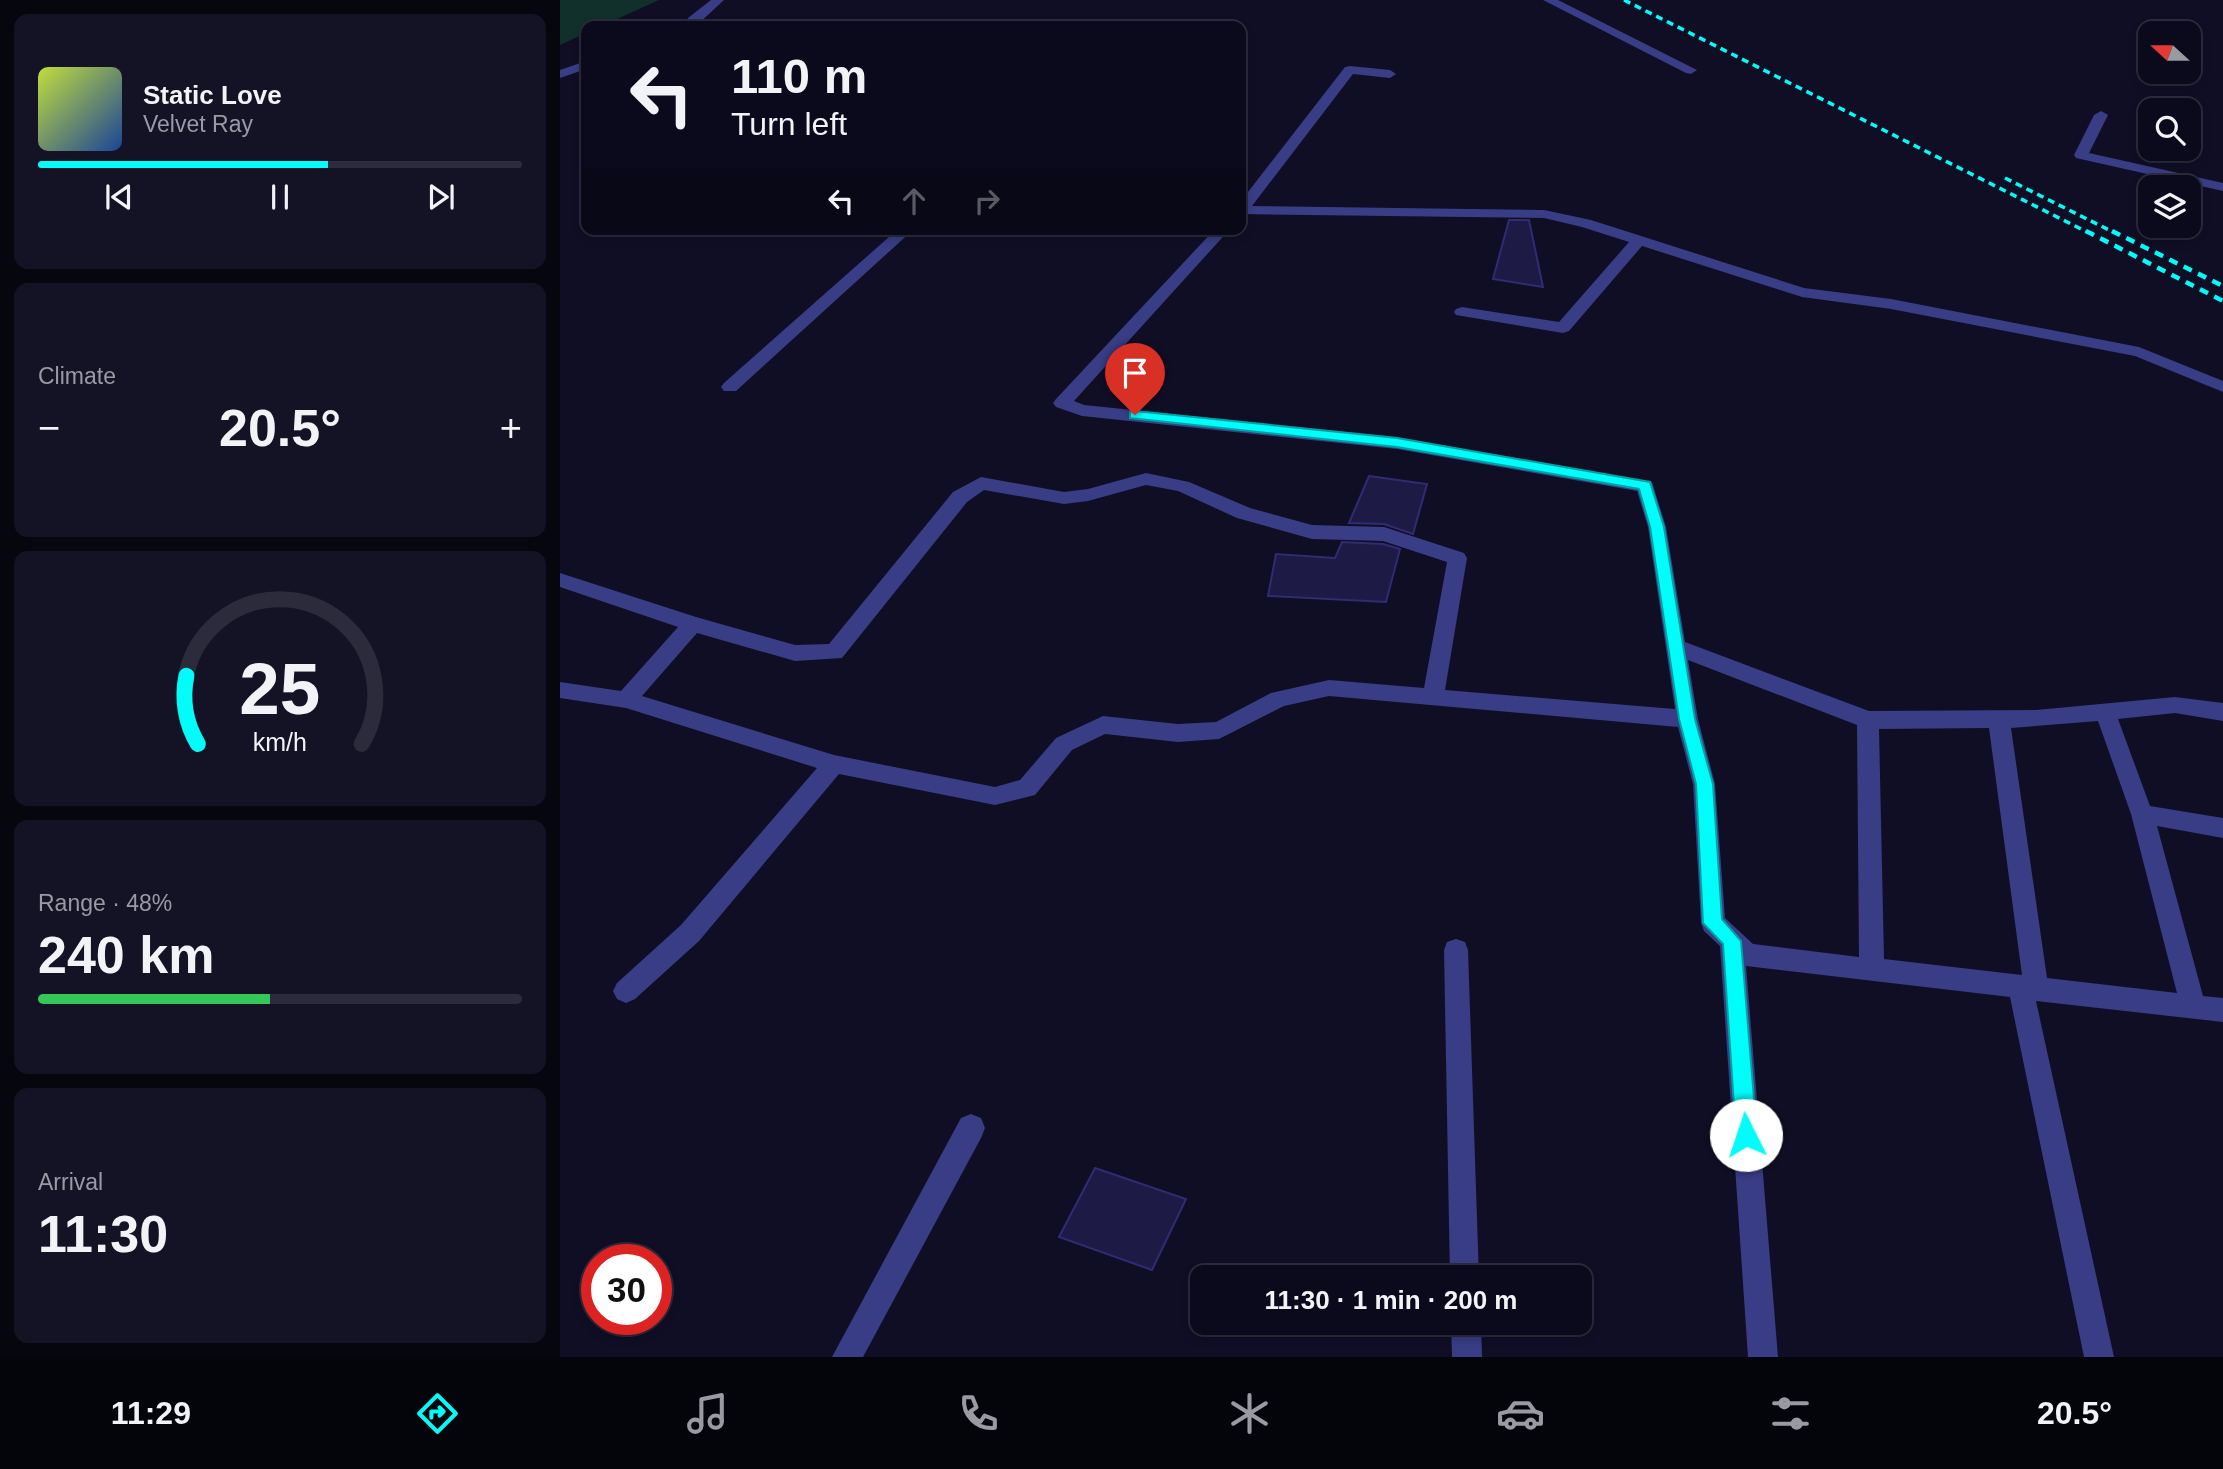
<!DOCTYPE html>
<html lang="en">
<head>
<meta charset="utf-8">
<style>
	:root { --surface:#0b0a1c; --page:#141325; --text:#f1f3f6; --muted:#9a9aa3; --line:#2b2b3b; --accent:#00fdfa }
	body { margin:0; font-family:Helvetica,sans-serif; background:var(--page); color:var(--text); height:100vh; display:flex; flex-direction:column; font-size:26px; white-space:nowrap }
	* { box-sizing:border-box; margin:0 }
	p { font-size:23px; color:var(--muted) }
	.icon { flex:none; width:38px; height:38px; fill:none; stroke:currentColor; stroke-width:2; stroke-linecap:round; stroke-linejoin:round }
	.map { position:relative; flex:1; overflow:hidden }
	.sheet { display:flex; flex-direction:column; gap:14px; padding:14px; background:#06060f; width:560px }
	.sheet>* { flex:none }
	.hud { position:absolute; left:21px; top:21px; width:665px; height:214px; border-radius:14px; box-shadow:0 4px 10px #0003,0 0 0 2px var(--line); background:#0b0a1c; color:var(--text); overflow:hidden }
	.needle { width:46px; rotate:291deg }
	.controls { position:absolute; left:1578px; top:21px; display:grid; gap:14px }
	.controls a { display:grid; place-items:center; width:63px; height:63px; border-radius:14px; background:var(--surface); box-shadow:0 4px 10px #0003,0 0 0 2px var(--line); font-size:35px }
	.speed { position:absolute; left:21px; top:1244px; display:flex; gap:14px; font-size:35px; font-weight:700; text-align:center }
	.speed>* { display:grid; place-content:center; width:91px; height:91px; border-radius:50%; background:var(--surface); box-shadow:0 4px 10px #0003,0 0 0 2px var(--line); line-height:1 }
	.speed .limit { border:10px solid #d22; background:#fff; color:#111 }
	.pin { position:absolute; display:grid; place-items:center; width:60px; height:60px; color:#fff; margin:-72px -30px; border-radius:50% 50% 50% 0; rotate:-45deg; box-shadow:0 0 7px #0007 }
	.pin .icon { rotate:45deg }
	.me { position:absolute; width:77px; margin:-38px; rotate:356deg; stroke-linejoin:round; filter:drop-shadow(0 0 5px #0008) }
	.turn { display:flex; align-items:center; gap:24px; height:147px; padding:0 35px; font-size:32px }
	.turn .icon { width:91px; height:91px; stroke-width:2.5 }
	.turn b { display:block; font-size:49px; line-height:60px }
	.lanes { display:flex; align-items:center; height:66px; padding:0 35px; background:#0003; justify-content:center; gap:35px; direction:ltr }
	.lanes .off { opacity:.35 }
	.big { font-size:52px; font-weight:700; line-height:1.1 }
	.sheet .widget { flex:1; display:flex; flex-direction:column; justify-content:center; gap:10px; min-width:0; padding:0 24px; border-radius:14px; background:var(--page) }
	.sheet .dial { align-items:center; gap:0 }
	.dial svg { height:182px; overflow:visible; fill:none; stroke:var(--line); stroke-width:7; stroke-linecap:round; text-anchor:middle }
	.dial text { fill:var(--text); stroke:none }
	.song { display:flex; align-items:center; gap:21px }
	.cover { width:84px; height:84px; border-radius:10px; background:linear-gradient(135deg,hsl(70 70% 55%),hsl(220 70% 35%)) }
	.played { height:7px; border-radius:4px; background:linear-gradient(90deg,var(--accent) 60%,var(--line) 60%) }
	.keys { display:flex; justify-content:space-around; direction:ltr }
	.heat { display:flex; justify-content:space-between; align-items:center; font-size:38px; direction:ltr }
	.charge { height:10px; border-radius:5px; background:linear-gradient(90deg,#34c759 48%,var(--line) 0) }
	.trip { position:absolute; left:630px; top:1265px; width:402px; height:70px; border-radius:14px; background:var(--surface); box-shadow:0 4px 10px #0003,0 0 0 2px var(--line); font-weight:700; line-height:70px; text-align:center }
	.tab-bar { display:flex; height:112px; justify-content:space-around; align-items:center; background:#04040b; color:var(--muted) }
	.tab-bar .icon { width:49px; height:49px }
	.tab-bar .active { color:var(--accent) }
	.tab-bar b { font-size:32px; color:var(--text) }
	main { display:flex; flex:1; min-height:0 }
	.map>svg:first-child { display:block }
</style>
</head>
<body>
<main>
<section class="sheet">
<div class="widget">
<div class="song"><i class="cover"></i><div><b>Static Love</b><p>Velvet Ray</p></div></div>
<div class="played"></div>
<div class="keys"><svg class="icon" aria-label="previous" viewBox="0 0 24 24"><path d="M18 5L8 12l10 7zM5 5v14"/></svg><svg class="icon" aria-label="pause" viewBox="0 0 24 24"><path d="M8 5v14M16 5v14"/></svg><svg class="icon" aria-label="next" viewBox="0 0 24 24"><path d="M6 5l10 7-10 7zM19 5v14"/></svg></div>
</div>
<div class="widget"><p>Climate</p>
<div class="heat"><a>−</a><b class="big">20.5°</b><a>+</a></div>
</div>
<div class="widget dial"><svg viewBox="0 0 100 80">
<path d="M14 69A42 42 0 1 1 86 69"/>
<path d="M14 69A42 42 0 0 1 9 39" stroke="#00fdfa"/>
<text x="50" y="56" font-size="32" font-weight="700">25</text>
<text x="50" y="72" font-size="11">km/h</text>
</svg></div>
<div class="widget"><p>Range · 48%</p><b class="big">240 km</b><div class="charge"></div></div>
<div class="widget"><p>Arrival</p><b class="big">11:30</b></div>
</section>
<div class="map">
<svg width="1663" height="1357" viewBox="0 0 1663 1357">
	<rect width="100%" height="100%" fill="#0f0e25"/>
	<path fill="#112f2b" d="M0 0H99L42 26H26V33L0 45Z"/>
	<g fill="#1e1a46" stroke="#312b73" stroke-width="2">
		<path d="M949 220H969L983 287 933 279Z"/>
		<path d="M809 476 867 484 853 534 824 524 789 523Z"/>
		<path d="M782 542 823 544 840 549 826 602 708 596 716 554 775 558Z"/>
		<path d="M535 1168 626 1199 592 1270 499 1237Z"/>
	</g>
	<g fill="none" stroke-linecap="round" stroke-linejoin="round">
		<g fill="#383d85" fill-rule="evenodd">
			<path d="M151 0H164L136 26H124L128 18Z"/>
			<path d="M983 0H998L1137 70 1131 74 1126 73Z"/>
			<path d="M26 61V69L0 78V70Z"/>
			<path d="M790 66 830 70 836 74 830 78 793 74 692 206 984 210 1031 220 1244 288 1331 299 1579 347 1663 381V392L1575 356 1331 309 1242 297 1082 246 1009 331 1003 333 896 315 894 312 896 309 902 307 999 322 1069 242 1022 227 984 218 681 214V201L785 67Z"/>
			<path d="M1541 111 1548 115 1529 153 1663 183V191L1516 158 1514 155 1534 115Z"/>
			<path d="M338 229H354L176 391H164L161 387 164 383Z"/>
			<path d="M655 229H670L514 401 524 405 837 437 1092 482 1106 527 1125 642 1309 711 1476 710 1615 697 1663 703V721L1615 713 1558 719 1590 806 1663 818V838L1597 826 1643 996 1663 998V1022L1476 1001 1554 1357H1524L1450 997 1186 966 1218 1357H1188L1160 946 1144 931 1141 923 1133 784 1118 727 769 696 724 706 659 739 618 742 545 734 512 750 475 795 435 805 279 774 139 941 75 999 66 1003 57 999 53 991 57 983 121 925 257 768 66 708 0 698V682L61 691 118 627 0 587V573L136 617 235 645 269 644 393 492 421 477 504 492 528 489 586 473 629 482 690 508 752 525 824 527 904 553 907 558 885 690 1115 709 1088 527 1077 491 837 449 522 416 496 407 493 403 496 399ZM586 485 618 491 677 518 752 539 823 541 887 562 864 688 769 680 711 693 656 722 618 724 543 716 496 738 460 780 435 787 274 755 82 696 137 633 235 661 282 658 407 502 424 490 504 504 528 501ZM1128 660 1297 725 1299 957 1193 944 1165 918 1155 784 1138 719ZM1538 721 1571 814 1617 993 1487 978 1451 728ZM1429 728 1462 975 1324 959 1319 729Z"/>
			<path d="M896 939 905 942 908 950 919 1278H890L884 950 887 942Z"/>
			<path d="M411 1114 421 1118 425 1128 421 1138 303 1357H272L401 1118Z"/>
			<path d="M891 1323H921L922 1357H892Z"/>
		</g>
		<g stroke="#00fdfa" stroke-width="3.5" stroke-dasharray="7 5" stroke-linecap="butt">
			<path d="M1064 0 1529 233"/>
			<path d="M1445 178 1555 233"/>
		</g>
		<g stroke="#00fdfa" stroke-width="4.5" stroke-dasharray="9 7" stroke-linecap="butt">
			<path d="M1526 231 1663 301"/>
			<path d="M1552 231 1663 286"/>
		</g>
	</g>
	<path fill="#00fdfa" stroke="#00a4a2" stroke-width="2" d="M575 411 837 438 1090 482 1104 527 1135 719 1153 784 1162 919 1181 941 1197 1135 1194 1142 1186 1145 1179 1142 1176 1135 1163 944 1143 923 1136 784 1119 719 1090 527 1079 489 837 447 570 418V412Z"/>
</svg>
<div class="controls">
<a><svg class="needle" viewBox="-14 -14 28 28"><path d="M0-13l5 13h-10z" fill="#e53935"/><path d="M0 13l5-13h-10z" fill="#9a9aa3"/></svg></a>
<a><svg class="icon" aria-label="search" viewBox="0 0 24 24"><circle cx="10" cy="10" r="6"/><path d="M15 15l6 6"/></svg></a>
<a><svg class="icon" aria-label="layers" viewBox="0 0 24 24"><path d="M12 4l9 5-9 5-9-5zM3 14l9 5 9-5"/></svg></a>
</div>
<div class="speed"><div class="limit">30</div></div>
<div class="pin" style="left:575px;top:415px;background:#d93025"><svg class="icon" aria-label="arrive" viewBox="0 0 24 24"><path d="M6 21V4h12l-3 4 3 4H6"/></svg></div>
<svg class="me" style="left:1186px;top:1135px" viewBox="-20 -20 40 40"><circle r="19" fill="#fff"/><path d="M0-13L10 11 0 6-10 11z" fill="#00fdfa"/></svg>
<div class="trip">11:30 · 1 min · 200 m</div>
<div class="hud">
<div class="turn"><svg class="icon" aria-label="left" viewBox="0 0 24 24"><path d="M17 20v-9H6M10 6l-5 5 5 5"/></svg><div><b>110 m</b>Turn left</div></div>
<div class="lanes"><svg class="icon" aria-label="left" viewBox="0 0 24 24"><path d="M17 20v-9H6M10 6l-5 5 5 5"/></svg><svg class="icon off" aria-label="ahead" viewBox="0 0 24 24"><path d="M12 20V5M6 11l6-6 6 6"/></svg><svg class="icon off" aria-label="right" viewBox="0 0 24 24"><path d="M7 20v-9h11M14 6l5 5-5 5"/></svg></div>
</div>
</div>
</main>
<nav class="tab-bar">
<b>11:29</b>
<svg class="icon active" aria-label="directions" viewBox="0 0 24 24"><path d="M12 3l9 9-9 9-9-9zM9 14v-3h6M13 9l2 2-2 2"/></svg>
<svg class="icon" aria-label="music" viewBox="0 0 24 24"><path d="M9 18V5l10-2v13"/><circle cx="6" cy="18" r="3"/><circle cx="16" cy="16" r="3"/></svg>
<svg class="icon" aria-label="phone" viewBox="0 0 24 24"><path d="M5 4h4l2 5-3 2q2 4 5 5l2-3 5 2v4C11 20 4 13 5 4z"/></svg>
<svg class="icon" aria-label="climate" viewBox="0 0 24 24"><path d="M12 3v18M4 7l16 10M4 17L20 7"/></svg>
<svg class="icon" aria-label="car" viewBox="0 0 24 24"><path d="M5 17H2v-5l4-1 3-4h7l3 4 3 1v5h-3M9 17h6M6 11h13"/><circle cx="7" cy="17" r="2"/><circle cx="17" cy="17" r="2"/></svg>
<svg class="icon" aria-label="filters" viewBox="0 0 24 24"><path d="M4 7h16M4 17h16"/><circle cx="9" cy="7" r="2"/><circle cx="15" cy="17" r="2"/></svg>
<b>20.5°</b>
</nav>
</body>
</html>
